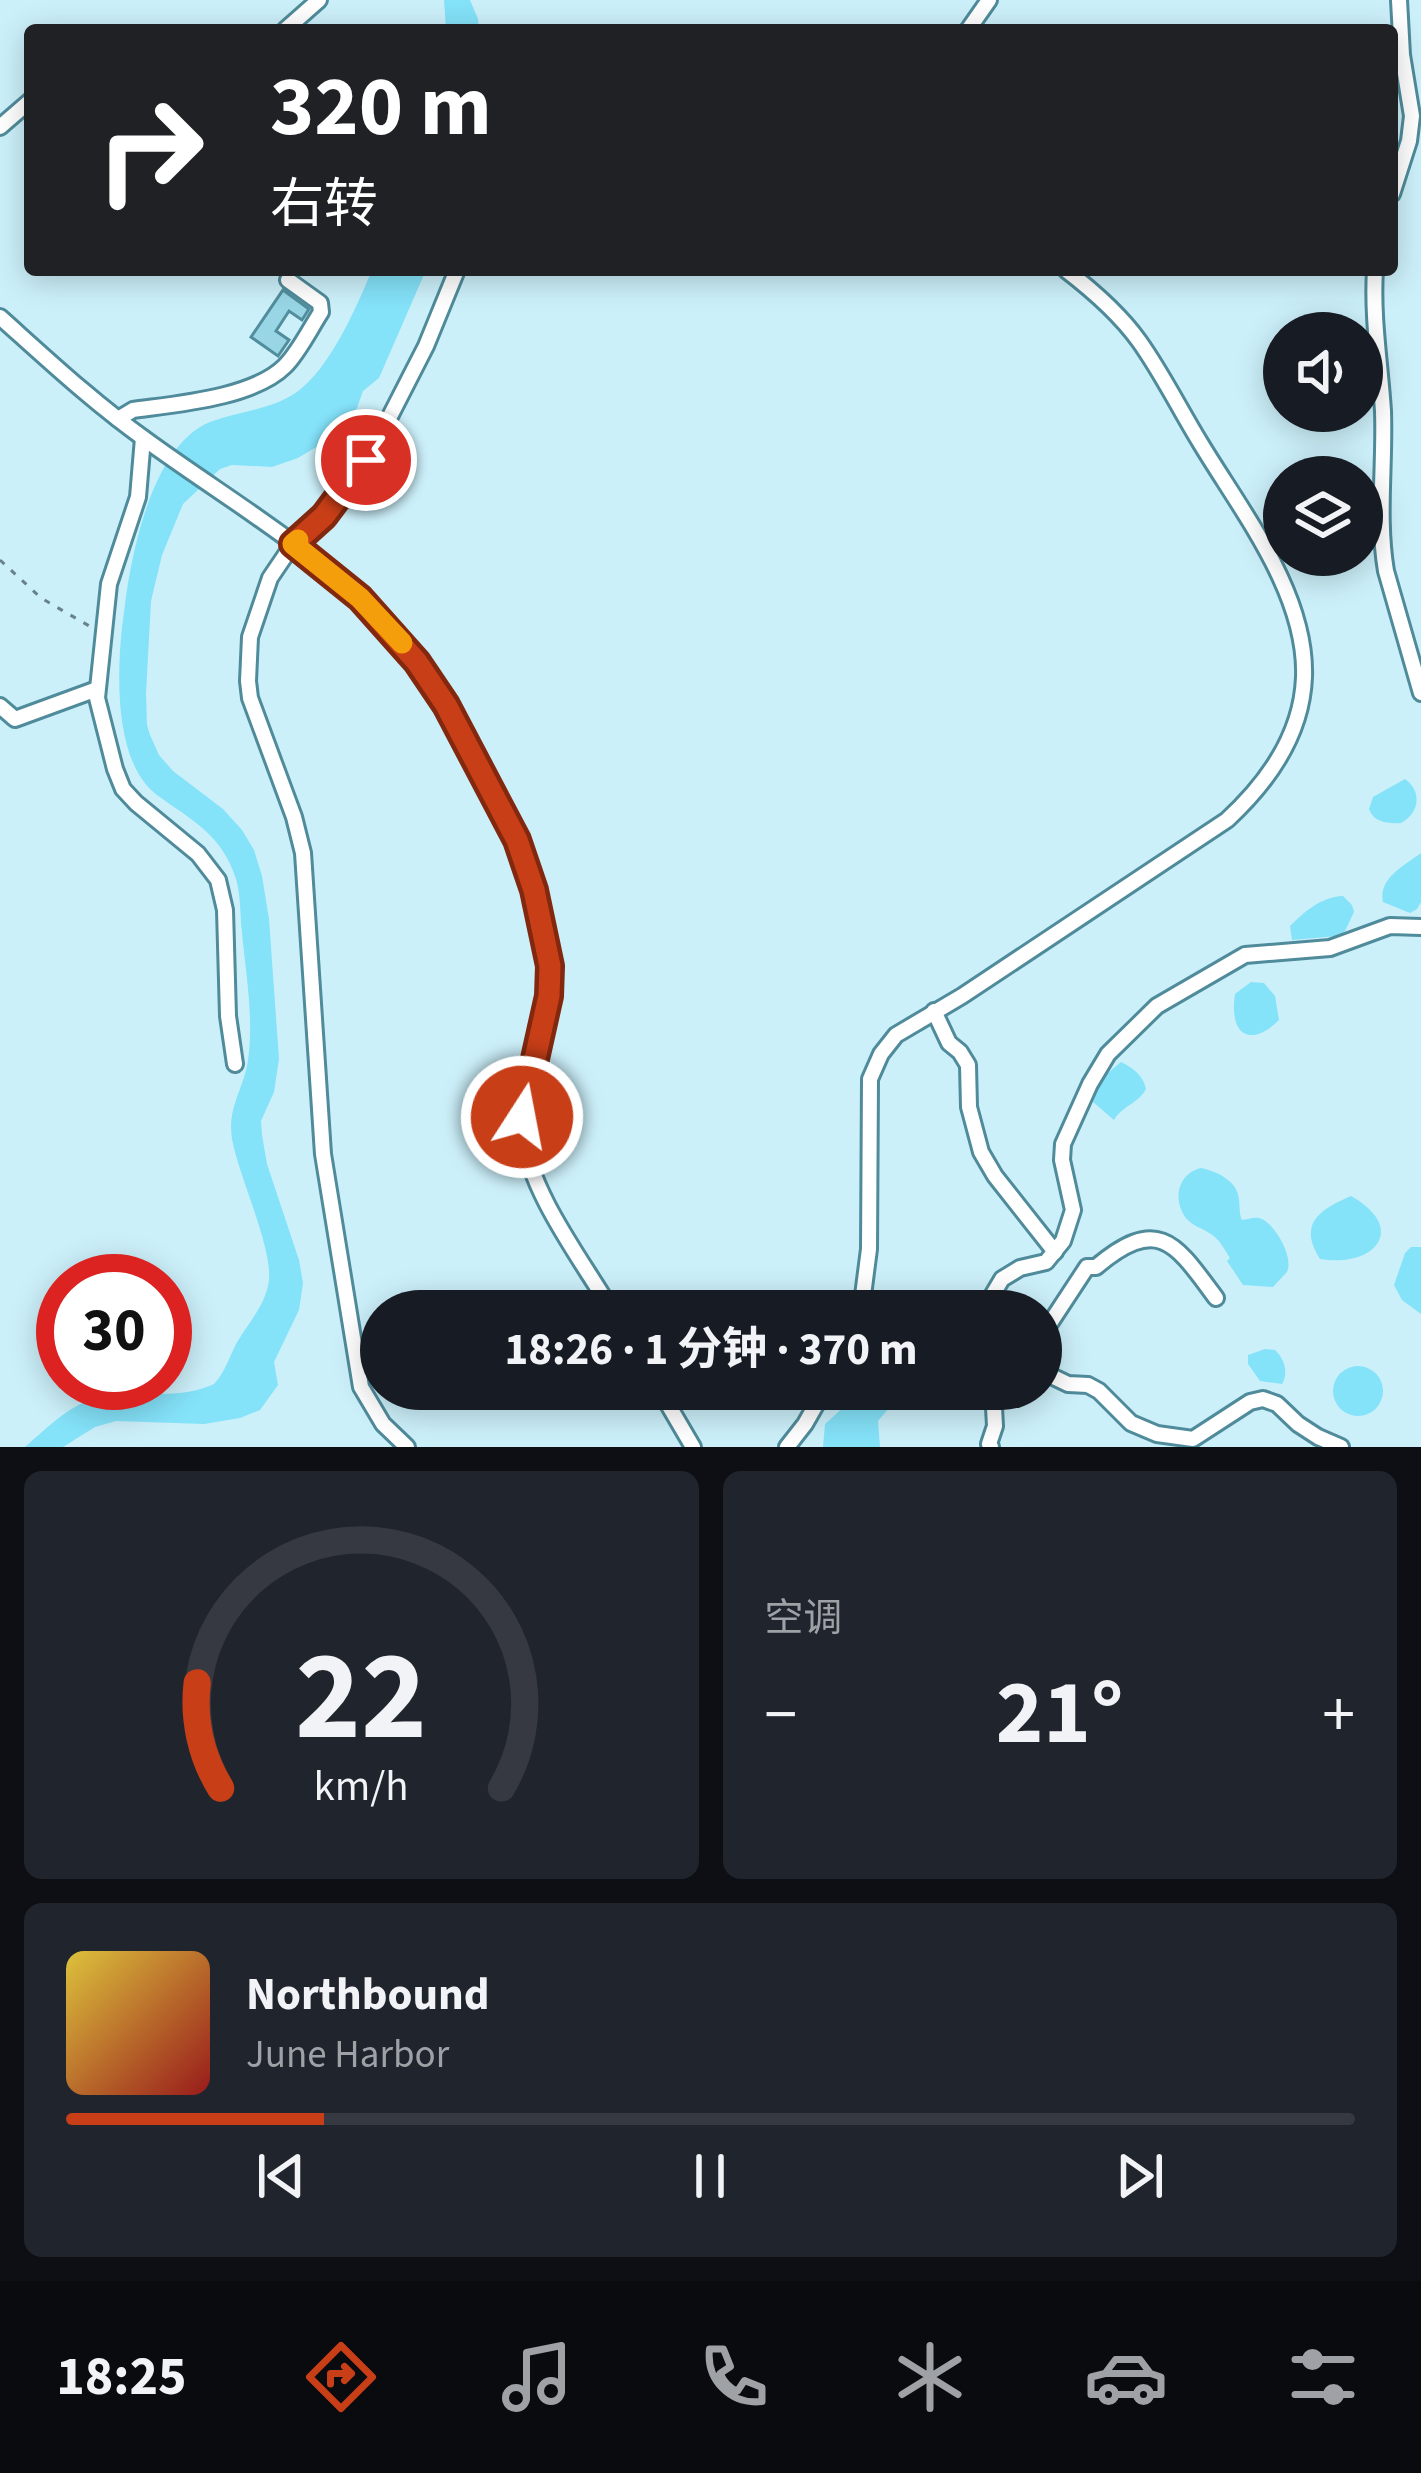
<!DOCTYPE html>
<html lang="zh">
<head>
<meta charset="utf-8">
<style>
	:root { --surface:#171b24; --page:#20242c; --text:#f1f3f6; --muted:#9ea1a6; --line:#363941; --accent:#c73e17 }
	body { margin:0; font-family:"Source Sans 3","Noto Sans SC",sans-serif; background:var(--page); color:var(--text); height:100vh; display:flex; flex-direction:column; font-size:45px; white-space:nowrap }
	* { box-sizing:border-box; margin:0 }
	p { font-size:39px; color:var(--muted) }
	.icon { flex:none; width:66px; height:66px; fill:none; stroke:currentColor; stroke-width:2; stroke-linecap:round; stroke-linejoin:round }
	.map { position:relative; height:1447px; overflow:hidden }
	.details { display:flex; flex-direction:column; gap:24px; padding:24px; background:#0d0f14; flex:1 }
	.details>* { flex:none }
	.top-card { position:absolute; left:24px; top:24px; width:1374px; height:252px; border-radius:12px; box-shadow:0 6px 30px #0003; background:#202124; color:#fff; overflow:hidden }
	.tools { position:absolute; left:1263px; top:312px; display:grid; gap:24px }
	.tools a { display:grid; place-items:center; width:120px; height:120px; border-radius:50%; background:var(--surface); box-shadow:0 6px 30px #0003; font-size:60px }
	.speed { position:absolute; left:36px; top:1254px; display:flex; gap:24px; font-size:60px; font-weight:700; text-align:center }
	.speed>* { display:grid; place-content:center; width:156px; height:156px; border-radius:50%; background:var(--surface); box-shadow:0 6px 30px #0003; line-height:1 }
	.speed .limit { border:18px solid #d22; background:#fff; color:#111 }
	.pin { position:absolute; display:grid; place-items:center; width:102px; height:102px; color:#fff; margin:-51px; border:6px solid #fff; border-radius:50%; box-shadow:0 3px 12px #0007 }
	.me { position:absolute; width:132px; margin:-66px; rotate:11deg; stroke-linejoin:round; filter:drop-shadow(0 0 9px #0008) }
	.turn { display:flex; align-items:center; gap:42px; height:252px; padding:0 48px; font-size:54px }
	.turn .icon { width:156px; height:156px; stroke-width:2.5 }
	.turn b { display:block; font-size:84px; line-height:102px }
	.big { font-size:90px; font-weight:700; line-height:1.1 }
	.details .card { flex:1; display:flex; flex-direction:column; justify-content:center; gap:18px; min-width:0; padding:0 42px; border-radius:18px; background:var(--page) }
	.details .dial { align-items:center; gap:0 }
	.dial svg { height:312px; overflow:visible; fill:none; stroke:var(--line); stroke-width:7; stroke-linecap:round; text-anchor:middle }
	.dial text { fill:var(--text); stroke:none }
	.song { display:flex; align-items:center; gap:36px }
	.cover { width:144px; height:144px; border-radius:18px; background:linear-gradient(135deg,hsl(50 70% 55%),hsl(0 70% 35%)) }
	.played { height:12px; border-radius:6px; background:linear-gradient(90deg,var(--accent) 20%,var(--line) 20%) }
	.keys { display:flex; justify-content:space-around; direction:ltr }
	.heat { display:flex; justify-content:space-between; align-items:center; font-size:66px; direction:ltr }
	.details .tiles { flex:1; display:grid; gap:24px; grid-template-columns:1fr 1fr }
	.card:last-child { grid-column:span 2 }
	.trip { position:absolute; left:360px; top:1290px; width:702px; height:120px; border-radius:60px; background:var(--surface); box-shadow:0 6px 30px #0003; font-weight:700; line-height:120px; text-align:center }
	.dock { display:flex; height:192px; justify-content:space-around; align-items:center; background:#090b0e; color:var(--muted) }
	.dock .icon { width:84px; height:84px }
	.dock .on { color:var(--accent) }
	.dock b { font-size:54px; color:var(--text) }
	.map>svg:first-child { display:block }
</style>
</head>
<body>
<div class="map">
<svg width="1421" height="1447" viewBox="0 0 1421 1447">
	<rect width="100%" height="100%" fill="#ccf0fa"/>
	<g fill="#84e2f9">
		<path d="M444 0H470L478 19 479 30H446Z"/>
		<path d="M372 270H426L379 378 363 391 357 408 331 438 298 458 272 467 232 465 220 469 183 504 162 555 151 601 146 694 147 725 150 735 159 755 173 771 223 809 242 830 254 850 262 876 269 919 279 1059 274 1092 261 1121 262 1135 267 1164 299 1260 303 1283 299 1310 274 1362 278 1385 260 1410 240 1418 204 1424 116 1421 95 1427 63 1447H25C48 1427 72 1402 103 1396 140 1389 179 1401 214 1384 225 1372 229 1358 236 1344 248 1323 266 1305 269 1280 272 1246 239 1177 232 1139 227 1107 244 1089 248 1060 254 1019 246 975 242 933 240 916 241 896 236 879 222 834 191 820 157 795 110 760 117 657 125 605 132 550 153 445 210 422 241 410 277 410 303 387 333 361 357 306 372 270Z"/>
		<path d="M1405 779C1421 790 1421 812 1401 823 1388 824 1373 822 1369 809L1373 797Z"/>
		<path d="M1421 853V902L1417 909 1410 913 1383 902C1378 878 1404 866 1421 853Z"/>
		<path d="M1343 896 1352 905 1354 912 1345 931 1338 936 1292 940 1290 926C1305 911 1321 897 1343 896Z"/>
		<path d="M1251 982 1264 983 1275 996 1279 1020C1249 1049 1229 1034 1235 994Z"/>
		<path d="M1121 1062C1133 1068 1143 1075 1146 1089 1139 1103 1122 1106 1114 1120L1093 1102 1102 1078Z"/>
		<path d="M1201 1168C1218 1172 1238 1181 1239 1200 1240 1207 1239 1214 1242 1220 1249 1219 1255 1216 1262 1219 1275 1225 1294 1257 1287 1272 1286 1273 1274 1286 1273 1287L1243 1285 1227 1261 1230 1258C1224 1249 1220 1240 1211 1234 1202 1228 1192 1226 1185 1217 1172 1198 1179 1173 1201 1168Z"/>
		<path d="M1351 1196C1409 1229 1374 1268 1320 1259 1297 1223 1321 1209 1351 1196Z"/>
		<path d="M1411 1247H1421V1314L1402 1300 1394 1285 1405 1253Z"/>
		<path d="M1265 1349 1275 1350C1284 1358 1289 1373 1282 1384L1260 1381 1248 1364V1355Z"/>
		<circle cx="1358" cy="1391" r="25"/>
		<path d="M849 1389H916L910 1398 894 1402 878 1421 880 1447H823L825 1424 846 1405Z"/>
	</g>
	<path fill="#98d6e5" stroke="#518d9c" stroke-width="3" d="M283 290 309 309 302 320 289 311 276 331 289 340 278 356 251 337Z"/>
	<g fill="none" stroke-linecap="round" stroke-linejoin="round">
		<defs>
			<g id="minor">
				<path d="M285 30 319 0"/>
				<path d="M968 30 989 0"/>
				<path d="M0 127 30 101"/>
				<path d="M1392 194 1409 141 1412 116 1402 55 1399 0"/>
				<path d="M1375 270C1372 318 1380 364 1383 411 1385 465 1377 518 1386 571L1421 693"/>
				<path d="M0 317C48 360 94 403 146 440 231 502 327 556 397 636 436 681 458 733 486 784 505 822 523 851 534 892 542 920 551 952 550 981 548 1033 518 1081 523 1133 529 1192 582 1260 612 1311"/>
				<path d="M118 419 133 410C176 404 253 398 285 366 299 352 310 329 321 312L320 303 288 280"/>
				<path d="M143 438 138 497 109 584 97 698 115 769 123 789 136 803 198 854 218 880 225 910 228 1016 235 1064"/>
				<path d="M0 706 15 719 97 689"/>
				<path d="M934 1011 949 1043 960 1052 968 1065 969 1107 981 1152 995 1176 1055 1252"/>
				<path d="M861 1311 869 1249 870 1079 881 1054 896 1035 962 996 1227 820C1267 783 1302 734 1304 677 1307 594 1242 512 1201 444 1180 410 1162 373 1139 341 1119 313 1092 290 1066 270"/>
				<path d="M983 1311 1002 1279 1020 1268 1046 1262 1063 1241 1073 1210 1062 1160 1063 1144 1090 1084 1108 1054 1157 1006 1245 955 1330 948 1390 926 1421 927"/>
				<path d="M1041 1337 1087 1267H1096C1159 1214 1176 1244 1216 1298"/>
				<path d="M1041 1371 1068 1384 1088 1385 1099 1391 1131 1423 1157 1434 1193 1439 1250 1402 1263 1399 1277 1404 1298 1424 1318 1437 1341 1447"/>
				<path d="M659 1389 693 1447"/>
				<path d="M407 1447 383 1424 361 1387 323 1154 303 853 294 817 250 698 248 681 250 637 270 578 293 544 324 516 348 486 382 432 426 346 457 270"/>
				<path d="M787 1447 805 1424 825 1389"/>
				<path d="M991 1447 989 1444 995 1426 993 1389"/>
			</g>
		</defs>
		<use href="#minor" stroke="#4f8b9a" stroke-width="20"/>
		<path stroke="#67828a" stroke-width="3" stroke-dasharray="6 9" stroke-linecap="butt" d="M0 560 41 598 91 627"/>
		<use href="#minor" stroke="#fff" stroke-width="14"/>
	</g>
	<g fill="none" stroke-linecap="round" stroke-linejoin="round">
		<defs>
			<path id="route" d="M366 460 324 516 293 544 360 598 417 662 446 705 517 840 534 890 550 966 549 996 522 1117"/>
		</defs>
		<use href="#route" stroke="#81280f" stroke-width="30"/>
		<use href="#route" stroke="#c73e17" stroke-width="21"/>
		<path stroke="#f59e0b" stroke-width="21" d="M298 540 293 544 360 598 402 643"/>
	</g>
</svg>
<div class="tools">
<a><svg class="icon" aria-label="sound" viewBox="0 0 24 24"><path d="M4 9h4l5-4v14l-5-4H4zM17 9q2 3 0 6"/></svg></a>
<a><svg class="icon" aria-label="layers" viewBox="0 0 24 24"><path d="M12 4l9 5-9 5-9-5zM3 14l9 5 9-5"/></svg></a>
</div>
<div class="speed"><div class="limit">30</div></div>
<div class="pin" style="left:366px;top:460px;background:#d93025"><svg class="icon" aria-label="arrive" viewBox="0 0 24 24"><path d="M6 21V4h12l-3 4 3 4H6"/></svg></div>
<svg class="me" style="left:522px;top:1117px" viewBox="-20 -20 40 40"><circle r="17" fill="#c73e17" stroke="#fff" stroke-width="3"/><path d="M0-11L8 9 0 5-8 9z" fill="#fff"/></svg>
<div class="trip">18:26 · 1 分钟 · 370 m</div>
<div class="top-card">
<div class="turn"><svg class="icon" aria-label="right" viewBox="0 0 24 24"><path d="M7 20v-9h11M14 6l5 5-5 5"/></svg><div><b>320 m</b>右转</div></div>
</div>
</div>
<section class="details">
<div class="tiles">
<div class="card dial"><svg viewBox="0 0 100 80">
<path d="M14 69A42 42 0 1 1 86 69"/>
<path d="M14 69A42 42 0 0 1 8 42" stroke="#c73e17"/>
<text x="50" y="56" font-size="32" font-weight="700">22</text>
<text x="50" y="72" font-size="11">km/h</text>
</svg></div>
<div class="card"><p>空调</p>
<div class="heat"><a>−</a><b class="big">21°</b><a>+</a></div>
</div>
<div class="card">
<div class="song"><i class="cover"></i><div><b>Northbound</b><p>June Harbor</p></div></div>
<div class="played"></div>
<div class="keys"><svg class="icon" aria-label="previous" viewBox="0 0 24 24"><path d="M18 5L8 12l10 7zM5 5v14"/></svg><svg class="icon" aria-label="pause" viewBox="0 0 24 24"><path d="M8 5v14M16 5v14"/></svg><svg class="icon" aria-label="next" viewBox="0 0 24 24"><path d="M6 5l10 7-10 7zM19 5v14"/></svg></div>
</div>
</div>
</section>
<nav class="dock">
<b>18:25</b>
<svg class="icon on" aria-label="directions" viewBox="0 0 24 24"><path d="M12 3l9 9-9 9-9-9zM9 14v-3h6M13 9l2 2-2 2"/></svg>
<svg class="icon" aria-label="music" viewBox="0 0 24 24"><path d="M9 18V5l10-2v13"/><circle cx="6" cy="18" r="3"/><circle cx="16" cy="16" r="3"/></svg>
<svg class="icon" aria-label="phone" viewBox="0 0 24 24"><path d="M5 4h4l2 5-3 2q2 4 5 5l2-3 5 2v4C11 20 4 13 5 4z"/></svg>
<svg class="icon" aria-label="climate" viewBox="0 0 24 24"><path d="M12 3v18M4 7l16 10M4 17L20 7"/></svg>
<svg class="icon" aria-label="car" viewBox="0 0 24 24"><path d="M5 17H2v-5l4-1 3-4h7l3 4 3 1v5h-3M9 17h6M6 11h13"/><circle cx="7" cy="17" r="2"/><circle cx="17" cy="17" r="2"/></svg>
<svg class="icon" aria-label="filters" viewBox="0 0 24 24"><path d="M4 7h16M4 17h16"/><circle cx="9" cy="7" r="2"/><circle cx="15" cy="17" r="2"/></svg>
</nav>
</body>
</html>
